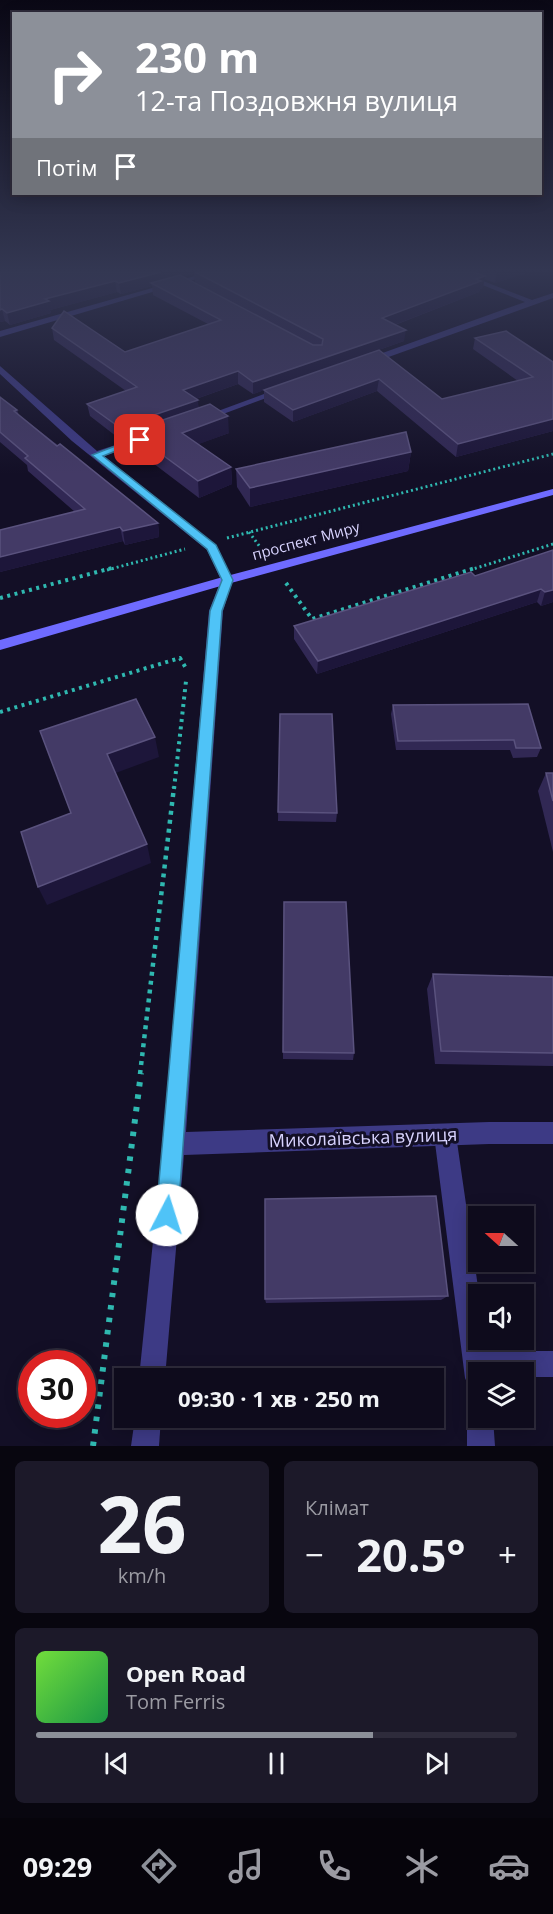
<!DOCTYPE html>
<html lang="uk">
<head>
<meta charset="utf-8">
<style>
	:root { --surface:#0e0b1c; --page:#1c1929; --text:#f1f3f6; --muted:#9b9ba3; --line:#2e2b3b; --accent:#8c9099 }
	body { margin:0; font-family:"Open Sans",sans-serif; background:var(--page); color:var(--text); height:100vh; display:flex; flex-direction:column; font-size:22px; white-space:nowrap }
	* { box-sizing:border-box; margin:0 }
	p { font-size:20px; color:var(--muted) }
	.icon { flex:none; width:33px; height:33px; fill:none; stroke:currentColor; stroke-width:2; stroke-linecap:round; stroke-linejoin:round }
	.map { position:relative; height:1446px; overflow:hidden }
	.sheet { display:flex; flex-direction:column; gap:15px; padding:15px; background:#08060f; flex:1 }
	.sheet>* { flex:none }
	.banner { position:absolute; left:12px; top:12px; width:530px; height:183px; border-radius:0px; box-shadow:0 3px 15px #0003,0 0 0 2px var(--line); background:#8c9099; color:#fff; overflow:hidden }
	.needle { width:39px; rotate:291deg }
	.tools { position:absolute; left:468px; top:1206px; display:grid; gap:12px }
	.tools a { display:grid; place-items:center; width:66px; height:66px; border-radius:0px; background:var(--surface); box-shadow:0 3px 15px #0003,0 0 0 2px var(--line); font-size:30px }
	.speed { position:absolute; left:18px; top:1350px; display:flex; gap:12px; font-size:30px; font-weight:700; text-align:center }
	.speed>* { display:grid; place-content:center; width:78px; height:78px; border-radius:50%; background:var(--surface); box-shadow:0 3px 15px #0003,0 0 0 2px var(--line); line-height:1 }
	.speed .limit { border:9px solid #d22; background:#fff; color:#111 }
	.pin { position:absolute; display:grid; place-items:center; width:51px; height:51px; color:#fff; margin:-26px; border-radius:12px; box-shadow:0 3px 9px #0006 }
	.me { position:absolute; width:66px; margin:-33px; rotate:5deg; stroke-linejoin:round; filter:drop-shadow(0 0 4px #0008) }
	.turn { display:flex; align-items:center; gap:21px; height:126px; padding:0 24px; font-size:27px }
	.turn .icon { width:78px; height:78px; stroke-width:2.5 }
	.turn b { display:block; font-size:42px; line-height:51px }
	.then { display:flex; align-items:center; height:57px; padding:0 24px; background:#0003; gap:12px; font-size:22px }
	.big { font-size:45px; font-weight:700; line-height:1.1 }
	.sheet .card { flex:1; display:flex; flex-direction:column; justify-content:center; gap:9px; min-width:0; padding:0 21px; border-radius:9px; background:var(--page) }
	.sheet .dial { align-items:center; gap:0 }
	.dial b { font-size:78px; line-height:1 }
	.song { display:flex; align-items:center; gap:18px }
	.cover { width:72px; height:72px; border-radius:9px; background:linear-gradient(135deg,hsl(100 70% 55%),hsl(140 70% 35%)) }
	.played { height:6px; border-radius:3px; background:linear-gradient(90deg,var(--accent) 70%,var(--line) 70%) }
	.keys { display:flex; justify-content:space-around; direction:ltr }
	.heat { display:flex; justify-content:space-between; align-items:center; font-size:33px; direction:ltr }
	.sheet .tiles { flex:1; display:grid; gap:15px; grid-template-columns:1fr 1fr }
	.card:last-child { grid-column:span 2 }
	.trip { position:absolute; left:114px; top:1368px; width:330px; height:60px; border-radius:0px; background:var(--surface); box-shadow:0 3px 15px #0003,0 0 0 2px var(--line); font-weight:700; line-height:60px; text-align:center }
	.tabs { display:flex; height:96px; justify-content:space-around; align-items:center; background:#06040b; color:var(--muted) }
	.tabs .icon { width:42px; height:42px }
	.tabs .on { color:var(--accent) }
	.tabs b { font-size:27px; color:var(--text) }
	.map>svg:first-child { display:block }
</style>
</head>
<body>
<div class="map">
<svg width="553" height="1446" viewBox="0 0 553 1446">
	<rect width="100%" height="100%" fill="#130f26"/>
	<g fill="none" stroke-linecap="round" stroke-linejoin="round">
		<g stroke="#2fb8b0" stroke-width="3" stroke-dasharray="2 3" stroke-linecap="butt">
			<path d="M249 532 263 551"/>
			<path d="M227 538 553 454"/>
			<path d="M107 570 185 549"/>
			<path d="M470 570 553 544"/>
		</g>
		<g stroke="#2fb8b0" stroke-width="4" stroke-dasharray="3 4.5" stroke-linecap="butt">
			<path d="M286 583 312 619 475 568"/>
			<path d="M0 598 112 568"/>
			<path d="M0 712 180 658 187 670"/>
			<path d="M174 789 186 681"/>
		</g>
		<path stroke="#2fb8b0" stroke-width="4.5" stroke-dasharray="4 5" stroke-linecap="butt" d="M140 1074 174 787"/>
		<path stroke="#2fb8b0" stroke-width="6" stroke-dasharray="4.5 8" stroke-linecap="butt" d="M93 1446 141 1073"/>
		<g fill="#3d3a85" fill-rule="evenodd">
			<path d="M445 1124 453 1127 456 1135 479 1294 478 1340H486L487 1351H553V1377H524V1372H478V1391L469 1387 465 1378 434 1135 437 1127Z"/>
			<path d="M478 1405V1418H493L495 1446H467V1418L470 1408Z"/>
		</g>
		<g fill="#3d3a85" fill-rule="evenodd">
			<path d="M209 272H220L0 337V331Z"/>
			<path d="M450 272H460L532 300 553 293V298L369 364H363V360L525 302Z"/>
			<path d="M0 366 97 451 146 435H154V439L104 456 216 545 233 580 223 611 186 1132 489 1122H553V1144H489L184 1155 165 1378H139L163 1144 209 611 221 580 207 550 72 441 0 374Z"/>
			<path d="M280 388 288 390 207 420 199 418Z"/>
			<path d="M135 1418H161L159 1446H131Z"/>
		</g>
		<path fill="#6f6bff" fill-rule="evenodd" d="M553 489V495L231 583 0 650V640L223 577Z"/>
	</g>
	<g fill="#312854" fill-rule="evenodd">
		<path d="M0 272H529L495 283 484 279 483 288 480 289 479 292 395 325 404 341 359 357 442 399 518 381 473 349 475 338 553 362V431L456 457 377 391 293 422 264 402V390L253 394 238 384 196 399 199 408 229 433 198 444 231 467 232 484 199 498 133 448 131 437 121 440 90 416 87 404 126 391 54 340 52 328 125 352 208 324 153 295 152 286 121 294 117 292 50 310 51 313 10 325 5 321 0 322ZM194 274 195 282 232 303 183 277Z"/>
		<path d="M0 397 17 410 19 415 158 523 159 537 125 545 123 541 0 572V530L75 512 28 471 27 465 0 442Z"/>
		<path d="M411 452 408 471 250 507 237 487 236 469Z"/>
		<path d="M553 550V602L541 606 537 602 317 674 294 639V626L475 576Z"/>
		<path d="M393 705 541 748 537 757 513 758 510 750H396L391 714Z"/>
		<path d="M280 714 337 813 336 822 278 821Z"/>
		<path d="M546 773H553V852L538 791Z"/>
		<path d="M284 910 354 1053 353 1060 283 1059Z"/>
		<path d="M433 974 553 977V1066L435 1064 427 989Z"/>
		<path d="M448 1296 441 1300 266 1303 265 1299Z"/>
	</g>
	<g fill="#1d163a">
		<path d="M161 272H194V274L154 285 151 283 152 286 121 294 119 283Z"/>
		<path d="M497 272H529L495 283Z"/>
		<path d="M485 276 483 288 480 289 479 292 381 330 382 318Z"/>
		<path d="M115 281 117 292 50 310 51 313 10 325 7 313 45 299Z"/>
		<path d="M2 309 5 321 0 322V310Z"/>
		<path d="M406 330 404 341 253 394V382Z"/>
		<path d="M238 371V384L184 403 183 390Z"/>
		<path d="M379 379 377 391 293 422V410Z"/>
		<path d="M198 400 199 413 130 431 131 437 121 440 119 427Z"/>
		<path d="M228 416 229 433 183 450 182 433Z"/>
		<path d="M553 419V431L456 457 458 444Z"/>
		<path d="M411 452 408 471 250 507V488Z"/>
		<path d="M231 467 232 484 199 498 198 481Z"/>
		<path d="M158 523 159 537 125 545 123 531Z"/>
		<path d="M120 527 123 541 0 572V557Z"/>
		<path d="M541 589 537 602 317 674 318 661Z"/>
		<path d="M553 590V602L541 606 545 592Z"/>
		<path d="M155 737 159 757 113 774 107 754Z"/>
		<path d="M147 844 151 863 47 905 38 887Z"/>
	</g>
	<g fill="#433a66" stroke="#5a527e" stroke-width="1.5">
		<path d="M0 272H161L119 283 115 281 45 299 49 301 7 313 2 309 0 310Z"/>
		<path d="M195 272H473L485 276 476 279 481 281 382 318 406 330 253 382 238 371 183 390 198 400 119 427 87 404 137 387 52 328 64 311 125 352 221 320 151 283 180 275 313 345H322L323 339Z"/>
		<path d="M506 331 553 362V419L458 444 379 379 293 410 264 390 379 350 442 399 533 377 475 338Z"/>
		<path d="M0 397 17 410 14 411 57 446 60 444 158 523 123 531 120 527 0 557V530L85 509 25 458 28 456 0 432Z"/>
		<path d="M210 404 228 416 182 433 231 467 198 481 130 431Z"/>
		<path d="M406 432 411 452 250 488 236 469Z"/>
		<path d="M553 550V590L545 592 541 589 318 661 294 626 471 572 475 576Z"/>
		<path d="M136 699 155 737 107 754 147 844 38 887 21 832 71 813 40 731Z"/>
		<path d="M528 704 541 748H516L514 740 398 741 393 705Z"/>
		<path d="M280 714H332L337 813 278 812Z"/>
		<path d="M546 773H553V801Z"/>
		<path d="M284 902H346L354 1053 283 1052Z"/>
		<path d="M433 974 553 977V1053L441 1051Z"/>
		<path d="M436 1196 448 1296 265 1299V1199Z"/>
	</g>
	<linearGradient id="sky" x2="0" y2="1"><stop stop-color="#0a0815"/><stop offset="0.57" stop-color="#333752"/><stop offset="1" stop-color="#333752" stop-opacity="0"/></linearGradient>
	<rect width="553" height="474" fill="url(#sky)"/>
	<path fill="#4fc3f7" stroke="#337fa1" stroke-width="1.5" d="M136 438 144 440 103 456 216 545 233 580 222 611 178 1215 175 1222 167 1225 160 1222 156 1215 210 611 222 580 207 549 92 455Z"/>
	<g text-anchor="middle" stroke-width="6" stroke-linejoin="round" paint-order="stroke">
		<g font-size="15" fill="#d9d4ff" stroke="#130f26">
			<text transform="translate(306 541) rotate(-15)" y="5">проспект Миру</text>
		</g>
		<g font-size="18" fill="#d9d4ff" stroke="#130f26">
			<text transform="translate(363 1138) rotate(-2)" y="6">Миколаївська вулиця</text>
		</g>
	</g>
</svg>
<div class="tools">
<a><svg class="needle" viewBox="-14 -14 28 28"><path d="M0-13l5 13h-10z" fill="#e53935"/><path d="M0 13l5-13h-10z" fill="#9b9ba3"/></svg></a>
<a><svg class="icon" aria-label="sound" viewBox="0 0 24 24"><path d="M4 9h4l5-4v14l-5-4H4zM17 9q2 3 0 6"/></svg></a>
<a><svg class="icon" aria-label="layers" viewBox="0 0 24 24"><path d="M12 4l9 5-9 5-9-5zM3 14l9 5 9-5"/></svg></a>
</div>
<div class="speed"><div class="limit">30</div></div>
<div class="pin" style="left:140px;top:440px;background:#d93025"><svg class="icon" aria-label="arrive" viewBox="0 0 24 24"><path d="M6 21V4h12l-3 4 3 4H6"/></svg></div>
<svg class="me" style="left:167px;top:1215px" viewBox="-20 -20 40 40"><circle r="19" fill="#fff"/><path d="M0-13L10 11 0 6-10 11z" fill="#4fc3f7"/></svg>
<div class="trip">09:30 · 1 хв · 250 m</div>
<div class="banner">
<div class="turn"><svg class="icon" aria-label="right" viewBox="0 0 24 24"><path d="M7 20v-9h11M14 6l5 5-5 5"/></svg><div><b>230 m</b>12-та Поздовжня вулиця</div></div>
<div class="then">Потім<svg class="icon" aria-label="arrive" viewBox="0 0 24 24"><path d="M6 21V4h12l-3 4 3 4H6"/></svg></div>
</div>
</div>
<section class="sheet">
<div class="tiles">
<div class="card dial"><b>26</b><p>km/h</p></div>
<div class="card"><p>Клімат</p>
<div class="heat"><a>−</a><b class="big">20.5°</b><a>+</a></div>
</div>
<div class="card">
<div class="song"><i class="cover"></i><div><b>Open Road</b><p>Tom Ferris</p></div></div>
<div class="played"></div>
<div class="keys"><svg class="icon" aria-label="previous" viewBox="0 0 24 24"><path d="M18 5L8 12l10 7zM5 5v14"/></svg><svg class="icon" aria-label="pause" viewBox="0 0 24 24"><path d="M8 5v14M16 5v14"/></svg><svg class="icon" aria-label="next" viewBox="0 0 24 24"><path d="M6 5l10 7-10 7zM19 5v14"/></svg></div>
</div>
</div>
</section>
<nav class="tabs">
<b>09:29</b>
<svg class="icon on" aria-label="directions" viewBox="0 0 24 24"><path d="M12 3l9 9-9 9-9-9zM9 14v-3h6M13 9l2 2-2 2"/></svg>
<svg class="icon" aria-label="music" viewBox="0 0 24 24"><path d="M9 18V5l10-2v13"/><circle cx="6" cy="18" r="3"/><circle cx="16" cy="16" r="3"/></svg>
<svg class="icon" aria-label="phone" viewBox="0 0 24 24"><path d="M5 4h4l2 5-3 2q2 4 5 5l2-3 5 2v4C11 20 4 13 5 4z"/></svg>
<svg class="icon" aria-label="climate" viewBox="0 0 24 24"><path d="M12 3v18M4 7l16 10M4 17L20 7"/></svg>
<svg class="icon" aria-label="car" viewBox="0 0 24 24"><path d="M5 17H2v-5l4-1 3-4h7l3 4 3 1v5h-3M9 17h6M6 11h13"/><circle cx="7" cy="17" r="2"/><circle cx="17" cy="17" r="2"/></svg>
</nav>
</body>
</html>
